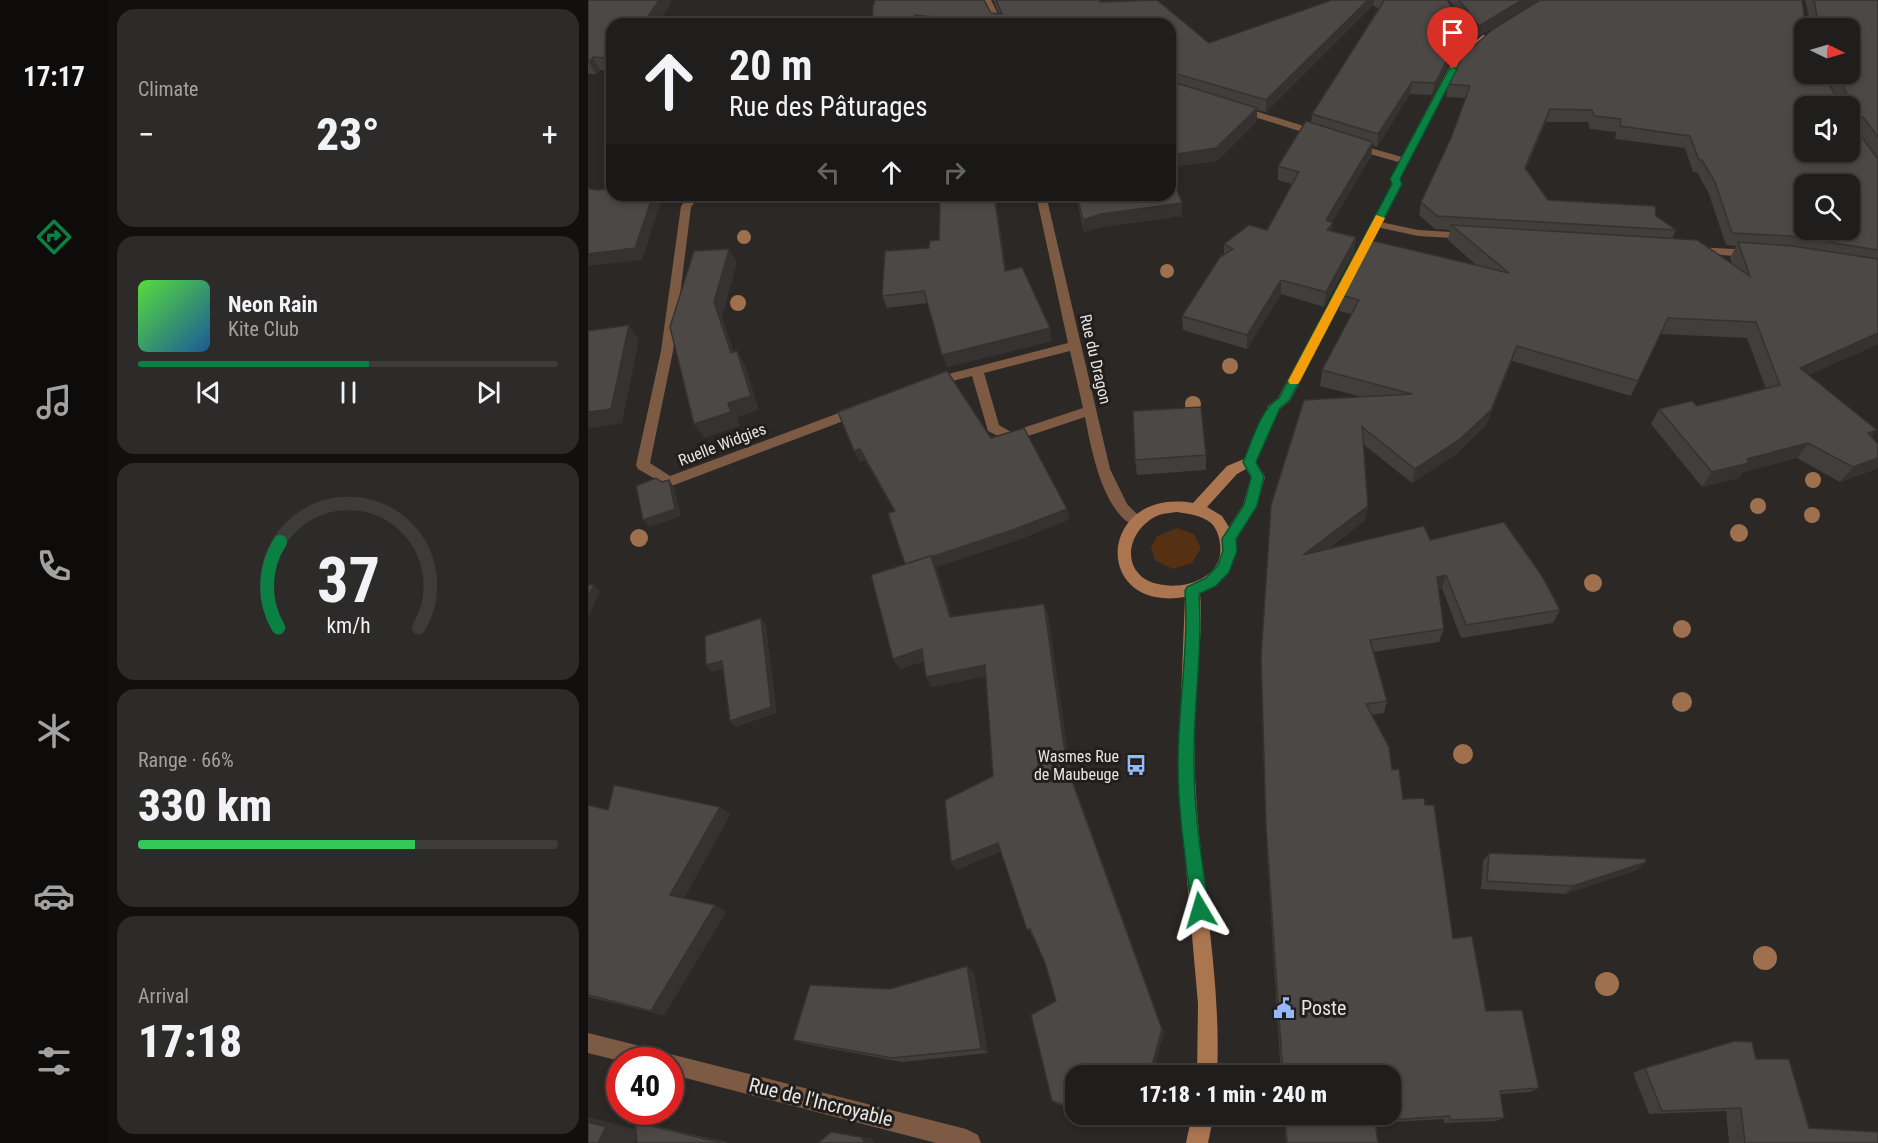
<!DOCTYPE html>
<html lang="en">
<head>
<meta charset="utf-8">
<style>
	:root { --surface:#201e1c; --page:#2d2b29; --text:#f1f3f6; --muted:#a2a2a3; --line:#3d3c3b; --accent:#0b8043 }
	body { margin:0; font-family:"Roboto Condensed",sans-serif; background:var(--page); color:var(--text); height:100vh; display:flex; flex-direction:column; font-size:22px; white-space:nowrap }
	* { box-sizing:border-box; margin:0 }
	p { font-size:20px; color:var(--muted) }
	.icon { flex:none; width:33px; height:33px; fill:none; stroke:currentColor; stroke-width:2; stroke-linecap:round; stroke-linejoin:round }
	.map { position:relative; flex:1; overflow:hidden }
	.panel { display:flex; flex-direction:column; gap:9px; padding:9px; background:#12100f; width:480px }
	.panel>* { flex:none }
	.hud { position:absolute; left:18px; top:18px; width:570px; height:183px; border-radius:18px; box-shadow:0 3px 9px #0003,0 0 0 2px var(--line); background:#201e1c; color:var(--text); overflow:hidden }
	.needle { width:39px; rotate:95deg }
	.tools { position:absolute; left:1206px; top:18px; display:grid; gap:12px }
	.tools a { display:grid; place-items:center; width:66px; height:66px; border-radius:12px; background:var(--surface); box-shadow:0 3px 9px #0003,0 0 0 2px var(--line); font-size:30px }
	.speed { position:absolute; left:18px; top:1047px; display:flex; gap:12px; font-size:30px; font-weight:700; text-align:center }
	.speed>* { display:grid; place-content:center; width:78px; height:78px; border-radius:50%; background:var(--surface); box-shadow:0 3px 9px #0003,0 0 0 2px var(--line); line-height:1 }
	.speed .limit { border:9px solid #d22; background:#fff; color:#111 }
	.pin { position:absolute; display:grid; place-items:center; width:51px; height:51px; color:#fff; margin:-62px -26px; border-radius:50% 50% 50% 0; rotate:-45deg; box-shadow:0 0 6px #0007 }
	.pin .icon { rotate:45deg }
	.me { position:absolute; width:66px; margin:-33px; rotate:353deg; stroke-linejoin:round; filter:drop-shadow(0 0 4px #0008) }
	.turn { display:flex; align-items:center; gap:21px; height:126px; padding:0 24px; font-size:27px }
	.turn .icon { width:78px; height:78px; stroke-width:2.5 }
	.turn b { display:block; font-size:42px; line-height:51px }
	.lanes { display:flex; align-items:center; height:57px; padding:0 24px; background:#0003; justify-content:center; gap:30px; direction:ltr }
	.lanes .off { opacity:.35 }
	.big { font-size:45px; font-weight:800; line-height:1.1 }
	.panel .card { flex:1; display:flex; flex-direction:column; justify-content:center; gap:9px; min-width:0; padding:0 21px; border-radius:18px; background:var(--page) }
	.panel .dial { align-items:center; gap:0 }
	.dial svg { height:156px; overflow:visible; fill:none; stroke:var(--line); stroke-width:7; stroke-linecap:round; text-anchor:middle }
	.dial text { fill:var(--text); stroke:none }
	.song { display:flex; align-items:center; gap:18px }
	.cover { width:72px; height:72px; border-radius:9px; background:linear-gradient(135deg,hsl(110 70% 55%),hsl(210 70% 35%)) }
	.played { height:6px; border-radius:3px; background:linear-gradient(90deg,var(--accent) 55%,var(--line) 55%) }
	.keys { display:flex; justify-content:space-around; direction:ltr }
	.heat { display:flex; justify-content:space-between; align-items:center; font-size:33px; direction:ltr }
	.charge { height:9px; border-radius:4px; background:linear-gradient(90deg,#34c759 66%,var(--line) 0) }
	.trip { position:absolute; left:477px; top:1065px; width:336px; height:60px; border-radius:18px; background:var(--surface); box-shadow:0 3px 9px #0003,0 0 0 2px var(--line); font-weight:800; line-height:60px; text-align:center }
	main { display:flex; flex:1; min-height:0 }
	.tabs { display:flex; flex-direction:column; width:108px; justify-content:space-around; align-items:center; background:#0d0c0b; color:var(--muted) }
	.tabs .icon { width:42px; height:42px }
	.tabs .active { color:var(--accent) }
	.tabs b { font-size:27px; color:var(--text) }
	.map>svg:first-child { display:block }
</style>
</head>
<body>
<main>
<nav class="tabs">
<b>17:17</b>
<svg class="icon active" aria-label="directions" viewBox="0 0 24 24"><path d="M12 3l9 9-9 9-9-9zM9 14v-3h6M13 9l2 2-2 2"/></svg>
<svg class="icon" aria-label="music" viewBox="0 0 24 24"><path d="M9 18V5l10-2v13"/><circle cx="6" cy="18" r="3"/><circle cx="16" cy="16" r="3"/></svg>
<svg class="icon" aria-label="phone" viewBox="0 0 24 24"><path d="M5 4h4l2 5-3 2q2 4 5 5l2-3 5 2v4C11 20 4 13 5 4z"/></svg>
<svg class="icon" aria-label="climate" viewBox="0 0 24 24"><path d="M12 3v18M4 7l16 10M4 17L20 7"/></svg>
<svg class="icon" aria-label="car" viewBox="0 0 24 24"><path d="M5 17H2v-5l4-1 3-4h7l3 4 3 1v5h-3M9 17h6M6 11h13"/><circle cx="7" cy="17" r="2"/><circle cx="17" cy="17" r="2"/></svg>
<svg class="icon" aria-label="filters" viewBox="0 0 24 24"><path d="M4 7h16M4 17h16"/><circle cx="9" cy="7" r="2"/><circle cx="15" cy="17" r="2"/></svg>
</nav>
<section class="panel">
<div class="card"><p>Climate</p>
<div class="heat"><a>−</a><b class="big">23°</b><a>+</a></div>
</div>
<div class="card">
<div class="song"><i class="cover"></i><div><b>Neon Rain</b><p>Kite Club</p></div></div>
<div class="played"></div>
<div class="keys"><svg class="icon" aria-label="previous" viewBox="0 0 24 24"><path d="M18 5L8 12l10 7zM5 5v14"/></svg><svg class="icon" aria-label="pause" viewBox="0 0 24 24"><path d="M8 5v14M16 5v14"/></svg><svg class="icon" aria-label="next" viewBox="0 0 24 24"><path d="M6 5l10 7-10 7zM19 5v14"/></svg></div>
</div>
<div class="card dial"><svg viewBox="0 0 100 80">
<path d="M14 69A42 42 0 1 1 86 69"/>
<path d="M14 69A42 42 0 0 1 15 25" stroke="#0b8043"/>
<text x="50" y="56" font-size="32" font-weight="700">37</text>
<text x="50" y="72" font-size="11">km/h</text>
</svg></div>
<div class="card"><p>Range · 66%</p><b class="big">330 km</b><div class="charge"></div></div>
<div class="card"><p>Arrival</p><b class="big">17:18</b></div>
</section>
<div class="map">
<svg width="1290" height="1143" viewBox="0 0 1290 1143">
	<rect width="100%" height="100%" fill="#2b2826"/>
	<path fill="#553013" d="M589 528 606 534 613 548 604 563 585 569 567 560 563 548 569 536Z"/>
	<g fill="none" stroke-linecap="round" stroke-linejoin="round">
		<g fill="#7c5a43" fill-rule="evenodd">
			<path d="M395 0H403L415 24H407Z"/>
			<path d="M850 0H858L891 46 890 48H884Z"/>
			<path d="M651 106 735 132 736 134 727 136 648 111 646 109Z"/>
			<path d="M765 143 821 159 822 161 817 164 761 148 760 146Z"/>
			<path d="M102 195H113L103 207 85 351 62 463 82 476 264 408H274L276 411 274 414 81 487 50 469 48 465 73 351 93 206Z"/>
			<path d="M448 195H458L522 469 539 504 556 521 549 527C515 515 503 448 497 417L422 442 400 431 384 376 345 386 339 382 345 378 480 343ZM482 351 495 408 423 432 411 425 396 373Z"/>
			<path d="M788 221 830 230 880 233 886 236 880 239 830 236 784 226 782 224Z"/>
			<path d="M1108 247 1165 250 1171 254 1165 258 1104 252V248Z"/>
			<path d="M0 1033 68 1050 77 1056 82 1054 378 1129 390 1135 393 1143H348L82 1074V1060L32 1061 0 1053Z"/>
		</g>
		<g fill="#ab7550" fill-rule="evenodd">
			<path d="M895 35 902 37 880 56 869 70 812 179 814 184 805 202 702 401 692 409 668 462 677 477 669 506 647 542C651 567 632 584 612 594 615 622 611 649 609 676 607 709 606 743 607 776 611 877 634 975 629 1076H609L610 1004 590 776 597 597C503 613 509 487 605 503L639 466 656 459 680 406 690 398 795 202 804 184 802 179 860 69 874 52ZM658 469 663 477 655 505 641 527 634 516 619 507 649 474ZM589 512C601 514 613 515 623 523 629 529 631 536 632 544 637 575 601 589 576 585 567 584 557 581 551 574 533 554 548 524 571 515 577 513 583 513 589 512Z"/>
			<path d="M604 1114H626L620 1143H598Z"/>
		</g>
	</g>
	<g fill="#9f704e">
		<circle cx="156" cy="237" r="7"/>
		<circle cx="579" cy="271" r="7"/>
		<circle cx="150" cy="303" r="8"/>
		<circle cx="642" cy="366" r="8"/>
		<circle cx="605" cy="404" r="8"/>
		<circle cx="1225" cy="480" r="8"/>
		<circle cx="1170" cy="506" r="8"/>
		<circle cx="1224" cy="515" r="8"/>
		<circle cx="1151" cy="533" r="9"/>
		<circle cx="51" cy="538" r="9"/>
		<circle cx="1005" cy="583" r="9"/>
		<circle cx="1094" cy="629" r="9"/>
		<circle cx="1094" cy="702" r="10"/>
		<circle cx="875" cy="754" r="10"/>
		<circle cx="1177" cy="958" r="12"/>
		<circle cx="1019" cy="984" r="12"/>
	</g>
	<g fill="#413e3c" fill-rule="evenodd">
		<path d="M0 0 83 3 70 24H24V71L12 70 8 74H0Z"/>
		<path d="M287 0H396L403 13 411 14 405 0H512V2L569 0 621 43 744 0H859L882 34 880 46 862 63 844 95 822 94 789 147 784 145 783 156 744 222V231L768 237 766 252 736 307 693 294 659 349 595 330 594 316 632 257 636 254V244L661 225 679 230 704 184 690 180V166L718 121 723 123 724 114 790 9 785 5 678 112 669 110V121L629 161 582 167V24H284L285 7Z"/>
		<path d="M861 0H950L888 38Z"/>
		<path d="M1217 0H1290V344L1220 375 1283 437 1288 469 1252 482 1209 458 1155 472 1151 478 1114 487 1063 424 1071 409 1109 406 1178 389 1159 338 1073 334 1043 396 924 361 898 425 868 454 824 483 775 444 780 506 777 520 739 550 842 540 972 610 965 623 873 638 854 588 851 589 856 629 851 642 785 652 799 701 796 713 784 715 865 939 898 1011 951 1088 942 1092 913 1094 916 1118 908 1121 856 1123 855 1119 788 1123 790 1143H698L696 1114H802V1076H693L678 837 673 668 683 505 774 397 732 386 734 370 764 314 751 311 753 295 889 266 860 240 862 230 847 229 831 215 833 202 863 138 878 98 858 97 860 84 1216 16 1222 21ZM1262 28V74H1236L1247 95 1216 74ZM958 122H1000L1002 129 1028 132 1027 139 1097 148 1105 172H1109L1121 194 1138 245 1148 246 1142 258 1144 264 1084 238 1088 230 1068 216 960 200 938 169Z"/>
		<path d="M350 195H407L418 270 464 341 359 367 340 303 299 308 294 296 351 240 352 207Z"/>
		<path d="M488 195H582L594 203V216L514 227 496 232Z"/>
		<path d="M403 438 482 519 430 540 348 567 364 617 456 604 460 615 483 776 576 1033 488 1076V1110L469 1104 464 1101 468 1001 457 963 445 936 444 937 413 851 369 870 363 862 405 776 398 676 344 687 338 677 336 661 312 669 305 659 317 564 306 511 277 460 272 462 266 451Z"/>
		<path d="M618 455V470L549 475 547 460Z"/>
		<path d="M0 805 20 810 132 807 142 815 96 898 127 905 138 912 76 1015 0 997Z"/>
		<path d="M901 853 1049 870 977 894 893 889 895 861Z"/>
		<path d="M379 966 386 973 400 1053 314 1062 218 1044 205 1040Z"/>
		<path d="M1168 1059 1221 1128 1290 1143H1141L1138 1111 1061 1114 1045 1073 1057 1068Z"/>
		<path d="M502 1114H551L535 1125Z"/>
		<path d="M0 1117 48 1130 47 1122 64 1125 141 1143H49L48 1138Z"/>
	</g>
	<g fill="#353231">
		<path d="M71 0H84L83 3 70 24H55Z"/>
		<path d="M780 0H786L785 5 678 112V100Z"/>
		<path d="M934 0H950L888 38 891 26Z"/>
		<path d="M327 15 329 24H325Z"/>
		<path d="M882 34 880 46 862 63 844 95 847 83 864 51Z"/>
		<path d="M24 54V67L19 58Z"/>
		<path d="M5 57 12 70 8 74 1 62Z"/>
		<path d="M824 82 822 94 789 147 790 134Z"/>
		<path d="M669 108V121L629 161 582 167V155Z"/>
		<path d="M962 109 958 122 933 180 937 168Z"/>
		<path d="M785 142 783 156 737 235 738 220Z"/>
		<path d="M65 195H70L73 201 54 260 0 266V254Z"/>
		<path d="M406 195H407L420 283 417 271Z"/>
		<path d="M594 203V216L514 227 496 232 495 220 513 214Z"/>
		<path d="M745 223 743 237 739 230Z"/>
		<path d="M768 237 766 252 736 307 738 292Z"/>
		<path d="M141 249 149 263 134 317 151 367 143 353 126 302Z"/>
		<path d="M693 280V294L659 349V335Z"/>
		<path d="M41 325 51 340 34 423 0 429V412Z"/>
		<path d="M462 328 464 341 359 367 354 355Z"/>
		<path d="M1290 333V344L1202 383 1212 368Z"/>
		<path d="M929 346 924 361 898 425 868 454 824 483 827 469Z"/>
		<path d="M149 351 157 365 171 410 149 417 152 426 116 438 106 424 140 403Z"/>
		<path d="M1289 430 1277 445 1280 433Z"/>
		<path d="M1220 443 1209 458 1155 472 1151 478 1114 487 1124 472 1159 459Z"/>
		<path d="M272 449 277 460 272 462 266 451Z"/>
		<path d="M1290 458V467L1288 469 1252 482 1265 467Z"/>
		<path d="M81 480 86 487 93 516 61 527 55 520Z"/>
		<path d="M780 506 777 520 713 569 715 555Z"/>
		<path d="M479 509 482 519 430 540 348 567 367 628 362 617 343 556Z"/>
		<path d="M858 575 854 588 845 591 849 577Z"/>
		<path d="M6 585 12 591 0 618V596Z"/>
		<path d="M456 604 460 615 483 776 576 1033 564 1076H561L479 767Z"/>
		<path d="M173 618 178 625 189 713 148 727 142 721Z"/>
		<path d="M334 649 340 659 312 669 305 659Z"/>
		<path d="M134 661 140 668 124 672 118 665Z"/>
		<path d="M397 665 401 675 344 687 338 677Z"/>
		<path d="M132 807 142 815 94 902 82 895Z"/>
		<path d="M410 843 415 850 369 870 363 862Z"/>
		<path d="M1058 862 1049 870 977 894 985 886Z"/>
		<path d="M127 905 138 912 76 1015 63 1011Z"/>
		<path d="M379 966 386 973 400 1053 393 1049Z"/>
		<path d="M545 1114H551L535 1125 532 1123Z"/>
		<path d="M0 1117 52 1131 46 1143H10L0 1122Z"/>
		<path d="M273 1137 284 1139 286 1143H277Z"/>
	</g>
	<g fill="#4c4846" stroke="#353231" stroke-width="1.5" fill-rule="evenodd">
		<path d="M0 0H71L55 24H24V54L19 58 5 57 1 62H0Z"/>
		<path d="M287 0H396L403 13 414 14 408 0H512V2L569 0 621 43 744 0H780L678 100 582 72V24H354V18L327 15 325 24H284L285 7Z"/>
		<path d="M795 0H859L882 34 864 51 847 83 824 82 790 134 724 114 796 1Z"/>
		<path d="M871 0H934L891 26Z"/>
		<path d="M952 0H1214L1216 16 1221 21 1229 16 1226 0H1290V137L1275 117 1268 116 1267 128 1290 159V250L1202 236 1144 233 1127 182 1114 160H1111L1102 136 1032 126 1033 119 1006 116 1004 110 962 109 937 168 960 200 1067 206 1068 216 1088 230 849 216 833 202 863 138 882 86 860 84 875 56 905 29ZM1216 28H1262V74H1249L1259 94 1247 95 1236 74H1216ZM1216 106H1262V152H1216ZM1216 184H1262V230H1216Z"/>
		<path d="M582 81 669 108 628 148 582 155Z"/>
		<path d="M718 121 785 142 738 220 745 223 739 230 768 237 738 292 693 280 659 335 594 316 632 257 645 249 636 244 661 225 679 230 711 172 690 166Z"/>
		<path d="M582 171 594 203 513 214 495 220 489 195H582Z"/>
		<path d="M0 188 7 190 24 189V195H65L47 248 0 254Z"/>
		<path d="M350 195H406L417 271 434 267 462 328 354 355 336 291 294 296 297 251 341 248 342 241 351 240 352 207Z"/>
		<path d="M863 225 1109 240 1162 276 1150 242 1204 246 1290 259V333L1212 368 1289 430 1280 433 1290 444V458L1265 467 1220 443 1159 459 1161 463 1124 472 1071 409 1104 401 1109 406 1192 385 1168 322 1080 318 1050 381 929 346 903 410 872 439 827 469 774 427 780 506 715 555 836 526 842 540 916 522 954 576 972 610 878 625 858 575 849 577 856 629 782 640 799 701 778 704 801 747 804 770 811 769 815 799 836 798 837 805H846L865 939 884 936 898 1011 934 1010 951 1088 912 1091 916 1118 863 1120 861 1116 787 1121 790 1143H699L697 1114H802V1076H695L678 827 673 656 683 505 716 400 824 394 734 370 771 300 753 295 782 240 921 273Z"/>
		<path d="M141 249 126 302 143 353 149 351 163 396 140 403 143 412 106 424 82 327 106 251Z"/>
		<path d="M41 325 23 409 0 412V331Z"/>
		<path d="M359 371 403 438 436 428 479 509 427 529 343 557V556L317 564 300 513 307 511 272 449 266 451 250 412Z"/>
		<path d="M613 407 618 455 547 460 545 411Z"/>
		<path d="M68 478 74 482 81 480 87 509 55 520 48 486Z"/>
		<path d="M343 556 362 617 456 604 479 767 574 1029 561 1076H488V1109L464 1101 443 1015 468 1001 457 963 442 929 439 930 410 843 363 862 357 800 405 776 397 665 338 677 334 649 305 659 283 575Z"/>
		<path d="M0 585H6L0 596Z"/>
		<path d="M173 618 183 707 142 721 134 661 118 665 117 636Z"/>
		<path d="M26 785 132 807 82 895 127 905 63 1011 0 995V805L20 810Z"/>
		<path d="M901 853 1058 859V862L985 886 899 881Z"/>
		<path d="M379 966 393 1049 304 1058 205 1040 222 985 302 989Z"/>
		<path d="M1147 1041 1164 1042 1168 1059H1201L1221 1128 1290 1132V1143H1157L1153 1108 1074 1111 1057 1068Z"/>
		<path d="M506 1114H545L532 1123Z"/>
		<path d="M0 1122 18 1127 10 1143H0Z"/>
		<path d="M47 1122 134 1143H49Z"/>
		<path d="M243 1132 273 1137 277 1143H230Z"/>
	</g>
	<path fill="#0b8043" stroke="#07532c" stroke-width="1.5" d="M865 67 869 69 812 179 814 184 701 401 692 408 668 462 676 477 669 506 648 539 649 551 641 572 628 586 611 594C615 650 605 707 606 764 606 813 614 862 621 910L619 916 612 918 606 916 604 910C598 862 590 813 590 764 590 706 601 649 597 591L599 587 618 578 630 565 635 551 634 539 656 505 663 477 655 462C664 442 672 409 691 398L804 184 802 179 861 69Z"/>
	<path fill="#f59e0b" d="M788 215 797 218 712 381 710 384H702L700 381Z"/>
	<defs>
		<symbol id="bus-bare" viewBox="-9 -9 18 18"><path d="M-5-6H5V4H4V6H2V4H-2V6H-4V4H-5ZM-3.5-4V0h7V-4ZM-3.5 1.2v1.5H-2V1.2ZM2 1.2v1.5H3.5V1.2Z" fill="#96b6fd" stroke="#211e1c" stroke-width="2.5" paint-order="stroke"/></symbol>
		<symbol id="civic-bare" viewBox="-9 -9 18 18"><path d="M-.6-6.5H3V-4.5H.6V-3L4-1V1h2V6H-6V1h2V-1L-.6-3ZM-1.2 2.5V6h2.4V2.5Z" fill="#96b6fd" stroke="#211e1c" stroke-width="2.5" paint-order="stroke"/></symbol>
	</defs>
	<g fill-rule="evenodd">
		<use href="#bus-bare" x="533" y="750" width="30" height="30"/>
		<use href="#civic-bare" x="681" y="993" width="30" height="30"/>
	</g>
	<g text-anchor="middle" stroke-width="6" stroke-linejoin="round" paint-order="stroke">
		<g font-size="16" fill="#e7e5e4" stroke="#211e1c">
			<text transform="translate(508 359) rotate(77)" y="6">Rue du Dragon</text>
			<text transform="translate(134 444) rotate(-21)" y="6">Ruelle Widgies</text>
		</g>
		<g font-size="16" fill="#e7e5e4" stroke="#211e1c" text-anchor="end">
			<text x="531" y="762">Wasmes Rue<tspan x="531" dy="18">de Maubeuge</tspan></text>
		</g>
		<g font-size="20" fill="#e7e5e4" stroke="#211e1c" text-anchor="start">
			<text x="713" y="1015">Poste</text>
		</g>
		<g font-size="20" fill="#e7e5e4" stroke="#211e1c">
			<text transform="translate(233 1102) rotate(14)" y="7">Rue de l'Incroyable</text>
		</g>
	</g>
</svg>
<div class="tools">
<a><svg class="needle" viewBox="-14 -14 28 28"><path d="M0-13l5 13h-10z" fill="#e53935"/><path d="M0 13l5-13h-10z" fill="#a2a2a3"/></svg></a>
<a><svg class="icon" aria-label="sound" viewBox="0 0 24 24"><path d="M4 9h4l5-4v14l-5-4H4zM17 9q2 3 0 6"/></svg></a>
<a><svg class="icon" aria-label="search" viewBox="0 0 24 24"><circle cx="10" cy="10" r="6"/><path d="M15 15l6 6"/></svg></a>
</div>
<div class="speed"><div class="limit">40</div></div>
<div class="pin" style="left:865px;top:69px;background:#d93025"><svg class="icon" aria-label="arrive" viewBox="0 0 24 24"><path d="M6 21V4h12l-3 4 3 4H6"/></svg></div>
<svg class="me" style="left:612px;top:910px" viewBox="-20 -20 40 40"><path d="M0-17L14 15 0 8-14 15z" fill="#0b8043" stroke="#fff" stroke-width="4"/></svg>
<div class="trip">17:18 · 1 min · 240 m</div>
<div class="hud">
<div class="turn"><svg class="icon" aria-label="ahead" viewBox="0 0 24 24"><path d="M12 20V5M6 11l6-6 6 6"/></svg><div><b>20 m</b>Rue des Pâturages</div></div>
<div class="lanes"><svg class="icon off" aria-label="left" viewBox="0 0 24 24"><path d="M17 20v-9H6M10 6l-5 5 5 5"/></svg><svg class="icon" aria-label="ahead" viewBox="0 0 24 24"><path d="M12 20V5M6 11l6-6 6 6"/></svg><svg class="icon off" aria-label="right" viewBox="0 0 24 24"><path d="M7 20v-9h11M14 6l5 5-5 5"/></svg></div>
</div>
</div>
</main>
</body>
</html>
